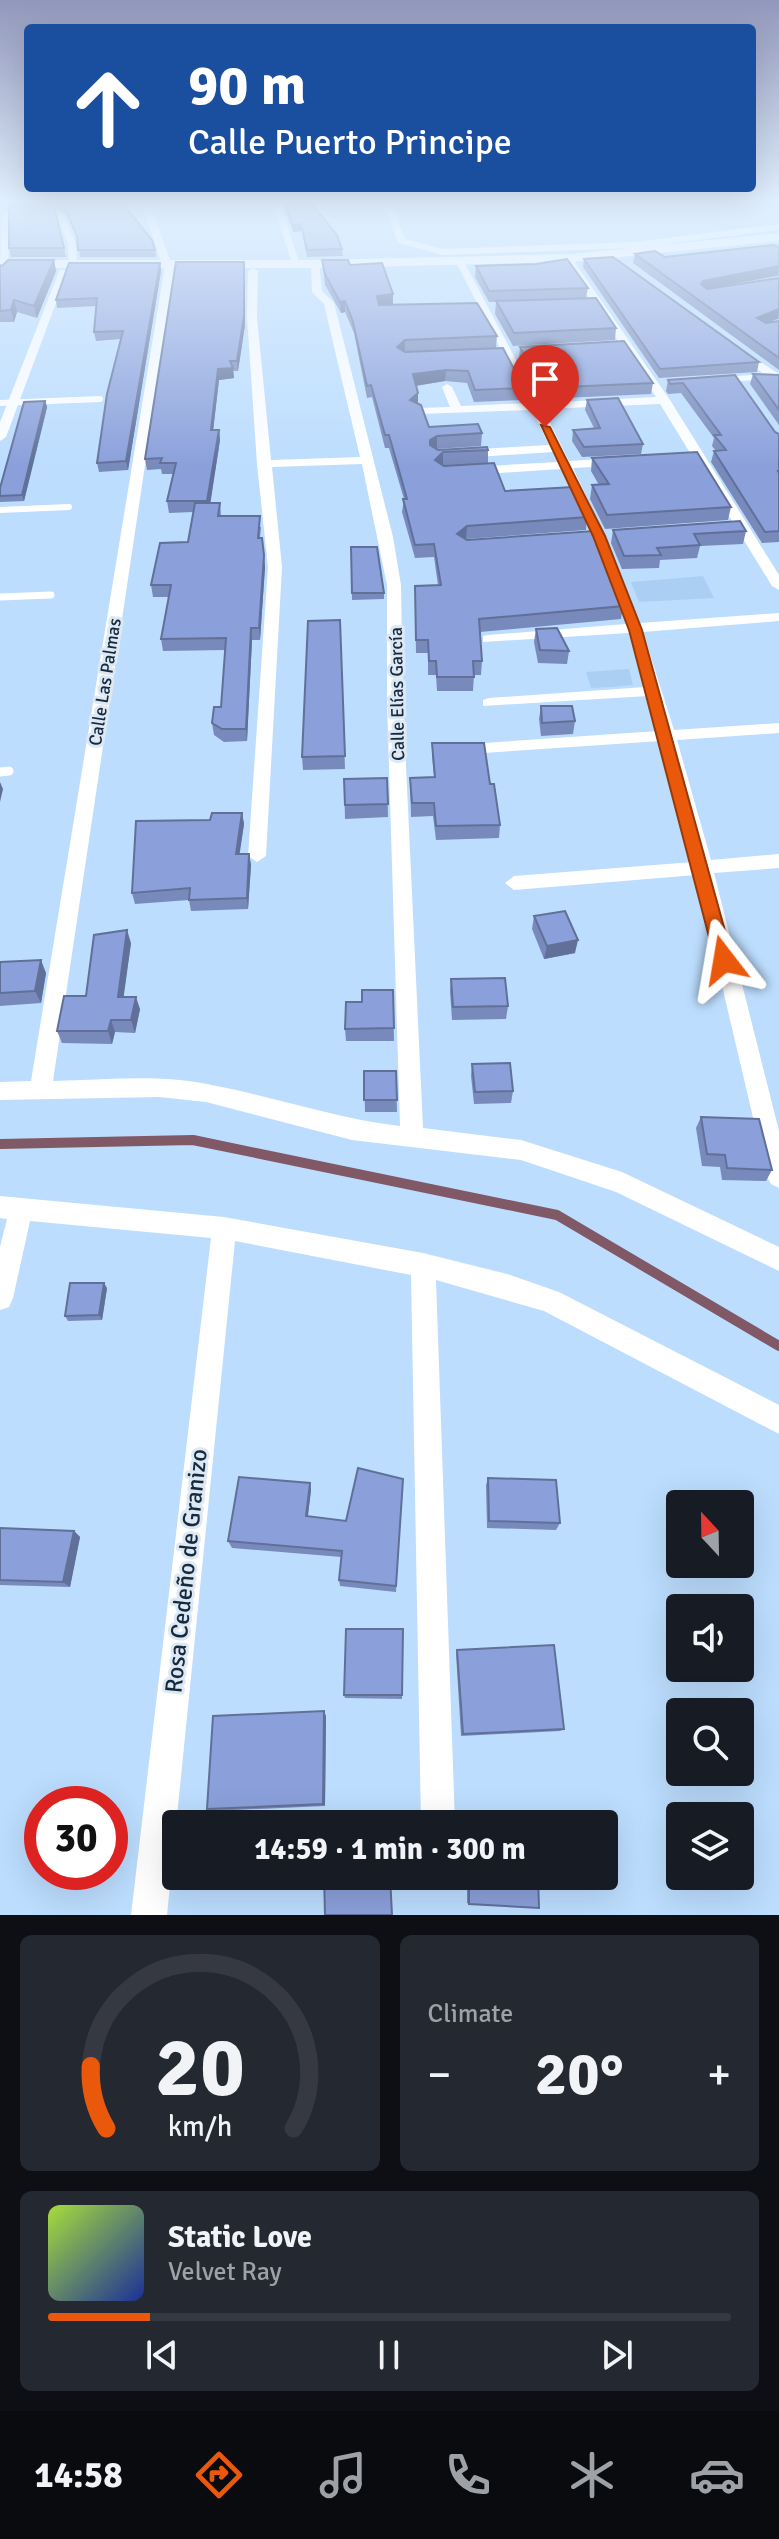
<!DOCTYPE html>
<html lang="en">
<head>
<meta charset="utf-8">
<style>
	:root { --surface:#171b24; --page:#242831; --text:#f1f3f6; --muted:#9ea1a6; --line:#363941; --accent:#ea580c }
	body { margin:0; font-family:Signika,sans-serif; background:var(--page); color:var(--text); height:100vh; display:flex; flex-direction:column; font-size:30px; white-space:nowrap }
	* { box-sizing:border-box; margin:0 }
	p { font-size:26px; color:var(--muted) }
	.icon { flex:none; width:44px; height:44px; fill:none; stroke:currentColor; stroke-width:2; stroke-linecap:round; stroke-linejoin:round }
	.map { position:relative; height:1915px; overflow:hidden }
	.panel { display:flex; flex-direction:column; gap:20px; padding:20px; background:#0d0f14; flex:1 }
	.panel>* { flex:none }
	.top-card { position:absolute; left:24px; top:24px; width:732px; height:168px; border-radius:8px; box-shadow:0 8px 32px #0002; background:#1a4fa0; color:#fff; overflow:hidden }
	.needle { width:52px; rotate:338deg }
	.fabs { position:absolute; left:666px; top:1490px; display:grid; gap:16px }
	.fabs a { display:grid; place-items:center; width:88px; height:88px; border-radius:8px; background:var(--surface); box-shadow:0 8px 32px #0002; font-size:40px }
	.speed { position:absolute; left:24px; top:1786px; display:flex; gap:16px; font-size:40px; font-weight:700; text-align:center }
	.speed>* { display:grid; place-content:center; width:104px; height:104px; border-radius:50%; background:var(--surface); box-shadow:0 8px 32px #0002; line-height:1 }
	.speed .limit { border:12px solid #d22; background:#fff; color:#111 }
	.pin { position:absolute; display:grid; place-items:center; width:68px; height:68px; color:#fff; margin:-82px -34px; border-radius:50% 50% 50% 0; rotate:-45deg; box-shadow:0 0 8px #0007 }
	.pin .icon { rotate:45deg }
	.me { position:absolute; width:88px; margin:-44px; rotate:346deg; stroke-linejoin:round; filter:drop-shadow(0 0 6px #0008) }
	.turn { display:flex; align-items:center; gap:28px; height:168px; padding:0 32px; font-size:36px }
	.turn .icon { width:104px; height:104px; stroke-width:2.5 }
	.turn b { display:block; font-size:56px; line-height:68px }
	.big { font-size:60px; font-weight:800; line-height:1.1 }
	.panel .widget { flex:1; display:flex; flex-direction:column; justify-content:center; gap:12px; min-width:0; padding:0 28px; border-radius:12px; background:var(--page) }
	.panel .dial { align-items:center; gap:0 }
	.dial svg { height:208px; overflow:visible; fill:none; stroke:var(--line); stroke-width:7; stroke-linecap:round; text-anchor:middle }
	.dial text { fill:var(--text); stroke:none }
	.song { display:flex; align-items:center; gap:24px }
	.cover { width:96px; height:96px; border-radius:12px; background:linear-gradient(135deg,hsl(80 70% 55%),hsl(230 70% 35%)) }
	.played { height:8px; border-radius:4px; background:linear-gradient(90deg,var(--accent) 15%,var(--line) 15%) }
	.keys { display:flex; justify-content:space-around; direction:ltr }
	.heat { display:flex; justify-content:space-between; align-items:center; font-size:44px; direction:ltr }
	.panel .tiles { flex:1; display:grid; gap:20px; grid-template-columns:1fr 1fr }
	.widget:last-child { grid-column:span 2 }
	.trip { position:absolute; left:162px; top:1810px; width:456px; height:80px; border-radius:8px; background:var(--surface); box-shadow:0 8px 32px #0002; font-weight:800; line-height:80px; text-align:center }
	.tabs { display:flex; height:128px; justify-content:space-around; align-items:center; background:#090b0e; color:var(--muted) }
	.tabs .icon { width:56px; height:56px }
	.tabs .selected { color:var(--accent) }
	.tabs b { font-size:36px; color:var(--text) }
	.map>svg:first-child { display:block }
</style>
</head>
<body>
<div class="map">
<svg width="779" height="1915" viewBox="0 0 779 1915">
	<rect width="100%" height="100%" fill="#bcddfe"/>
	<g fill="#abcff2">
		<path d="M703 576 714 598 639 602 631 582Z"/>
		<path d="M629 669 633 685 612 687 591 688 586 672Z"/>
	</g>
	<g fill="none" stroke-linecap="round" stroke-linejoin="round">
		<path stroke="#815866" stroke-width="10" d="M0 1144 193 1140 557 1215 779 1346"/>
		<g stroke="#fff" stroke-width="6">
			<path d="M0 403 100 399"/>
			<path d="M0 510 69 507"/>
		</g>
		<path stroke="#fff" stroke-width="7" d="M0 597 51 595"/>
		<path stroke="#fff" stroke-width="9" d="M0 772 9 771"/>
		<g fill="#fff" fill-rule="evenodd">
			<path d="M140 199H148L174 271 53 1081C104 1080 157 1074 207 1084 272 1096 334 1118 400 1126L387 702V585L362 464 272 467 282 567 266 856 257 862 248 856 268 567 257 464 247 317 248 271 253 268 258 271 257 317 271 460 360 457 324 304 312 292 311 264 319 262 322 291 334 303 393 537 401 585 403 702 423 1128 521 1140 622 1172 779 1247V1271L616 1192 521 1160 352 1140 206 1102 159 1097 0 1100V1082L31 1081 164 271Z"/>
			<path d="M271 199H279L300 265 292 263Z"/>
			<path d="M376 199H384L395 212 405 239 443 249 634 242 779 224V230L634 248 443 255 398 243 387 213Z"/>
			<path d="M5 213 9 215 8 271 3 274 0 273 1 215Z"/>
			<path d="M56 213 63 215 76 244 77 267 69 265 68 244Z"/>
			<path d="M568 256H574L576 264 670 400 779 575V590L772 586 660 404 543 409 569 461 616 458 622 462 616 466 573 468 605 536 640 623 779 613V621L643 632 674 730 779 723V733L677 740 711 860 779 854V868L714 873 779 1131V1188L771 1184 767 1177 696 875 514 890 505 883 514 876 693 862 661 741 484 753 476 748 484 743 658 731 648 696 483 706V700L489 698 645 687 629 633 483 642V636L488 635 626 624 592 536 561 469 469 475 463 471 469 467 557 462 553 452 461 458 455 454 461 450 549 445 532 410 419 414 413 411 419 408 450 407 442 387 447 384 452 387 461 406 528 403 455 260 459 257 463 260 539 403 656 397 566 264Z"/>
			<path d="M60 269 68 271 6 437 0 441V422Z"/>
			<path d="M737 347 779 374V382L772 379 707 383V379L711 378 764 374 733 352 732 350Z"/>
			<path d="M0 1196 224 1217 423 1253 507 1274 559 1292 779 1405V1434L544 1311 436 1280 455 1824H421L411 1275 235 1241 167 1915H131L211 1238 30 1221 13 1298 9 1307 0 1310V1247L7 1219 0 1218Z"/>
		</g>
		<path fill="#fff" fill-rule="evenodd" d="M779 233V241L571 262 316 268H0V260H316L571 254Z"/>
	</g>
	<g fill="#788abb">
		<path d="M74 199H119L155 250 156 257H80L78 240 66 214 58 210 56 203H75Z"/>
		<path d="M282 199H308L342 249 343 256 307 257 302 231 293 232Z"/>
		<path d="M53 202 66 257H11L9 248Z"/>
		<path d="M779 247V276L707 289 779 278V319L766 323 779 321V370L633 263 635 254 665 257Z"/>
		<path d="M584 259 759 362 757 372 659 378 583 267Z"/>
		<path d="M54 260 56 271 37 318 17 312 14 322H0V265Z"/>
		<path d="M322 260 350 265 393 305 497 336 496 347 524 388 523 400 474 402 467 383 445 381 416 386 418 393V403L429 427 482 433 481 446 436 449 488 450V463L442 466 505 491 587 517 586 530 466 539 623 606 621 619 480 632 482 661 481 675H474L473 691H437L436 675H428V653H416L415 600V586L438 585 434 557 415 558 402 512 404 499 389 448H385L372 397 367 398 354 333 345 312 341 313 325 285Z"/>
		<path d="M160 263 161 271 128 470 99 472 97 463 121 339 96 341 94 332 96 306 57 308 56 300Z"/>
		<path d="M476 266 588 288 586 298 616 328 615 340 513 346 495 314 496 302H489L475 277Z"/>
		<path d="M245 271V325L238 371H233L234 378 219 380 213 430H219L220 440 210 503H220L221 516 261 527 260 538 265 567 260 640H252L247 741 224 742 214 735 212 723 221 707 225 650 163 651 161 639 169 597H153L151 585 188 542 193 512 169 513 167 501 174 474H162L161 469 147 470 145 459Z"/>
		<path d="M520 347 653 383 651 394 541 399 519 358Z"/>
		<path d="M753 374 779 375V425L750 384Z"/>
		<path d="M735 375 775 432 779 434V542L762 543 711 462 714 451H716L712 446 714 438 681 393 668 394 666 391 668 380Z"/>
		<path d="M587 400 643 444 641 454 582 457 572 441 573 430 594 428 585 410Z"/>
		<path d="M45 401 47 407 45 416 24 501 0 502V488Z"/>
		<path d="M592 458 731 507 728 520 605 529 590 499 592 485H599L591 471Z"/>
		<path d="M613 530 746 531 743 544 700 546 697 558 660 560 659 568 622 569 611 543Z"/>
		<path d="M351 547 384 593V599L352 600Z"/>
		<path d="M340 620 345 769 303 770 302 757Z"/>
		<path d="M536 629 569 651 567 664 538 663 534 642Z"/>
		<path d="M541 706 575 721 573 734 541 736 539 719Z"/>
		<path d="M432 743 490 784 500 825 499 838 436 840 433 816 411 817 410 778 434 777 432 756Z"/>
		<path d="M387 778 388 817 345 819 344 779Z"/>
		<path d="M242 813 244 824 239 854H249L251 865 248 909 191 911 189 900 135 904 132 893 210 820Z"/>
		<path d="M534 916 575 953 544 959 532 929Z"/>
		<path d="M131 943 123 997 140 1009 135 1033 115 1032 112 1044 62 1043 57 1031Z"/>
		<path d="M0 962 46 973 41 1003 0 1006Z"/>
		<path d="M451 979 508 1006 506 1019 452 1020 450 991Z"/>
		<path d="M393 990 394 1041H346L345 1029 362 1002Z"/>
		<path d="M472 1064 513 1091 511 1103 474 1104 471 1076Z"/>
		<path d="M364 1071H396L397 1112H365Z"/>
		<path d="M701 1117 772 1170 766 1181 722 1180 720 1167 702 1166 696 1128Z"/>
		<path d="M107 1288 102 1320 68 1321 65 1316Z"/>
		<path d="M488 1478 560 1523 556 1530 487 1528 486 1485Z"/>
		<path d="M403 1479 396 1592 340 1586 339 1580 341 1557 232 1548 228 1541 310 1483 311 1490 308 1516 346 1521Z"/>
		<path d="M0 1528 74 1531 80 1537 70 1587 0 1585Z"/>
		<path d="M403 1629 402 1699 345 1698 344 1695Z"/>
		<path d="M457 1650 564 1729 560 1731 461 1736 456 1654Z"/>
		<path d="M326 1716 325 1806 213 1811 207 1809Z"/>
		<path d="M467 1876H538L469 1904 467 1903Z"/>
	</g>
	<g fill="#617099">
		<path d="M301 224 302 231 293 232 292 225Z"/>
		<path d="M54 260 56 271 37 318 34 306Z"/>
		<path d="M244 262 245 325 238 371 237 361Z"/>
		<path d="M160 263 161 271 128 470 126 461Z"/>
		<path d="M779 266 778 275 701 290V284L703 281Z"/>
		<path d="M393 294V305L378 307 377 296Z"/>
		<path d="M14 300 17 312 14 322 11 310Z"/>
		<path d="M345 301V312L341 313 340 302Z"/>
		<path d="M779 309 778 318 755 328 757 318Z"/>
		<path d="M405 340V352L397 347Z"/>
		<path d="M233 368 234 378 219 380 212 440 211 430 218 369Z"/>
		<path d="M446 370 445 381 413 386V374Z"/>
		<path d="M418 393V405L410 400Z"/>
		<path d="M45 401 47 407 24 501 22 495Z"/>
		<path d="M219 430 220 440 209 512 207 501Z"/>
		<path d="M437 436V448L429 452 430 440Z"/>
		<path d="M443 452V465L434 473 435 460Z"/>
		<path d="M467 526 466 539 457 534Z"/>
		<path d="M264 555 265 567 260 640 259 628Z"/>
		<path d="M251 628 252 640 247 741 246 729Z"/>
		<path d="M0 782 3 789 0 802Z"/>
		<path d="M242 813 244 824 238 865 236 854Z"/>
		<path d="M249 854 251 865 248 909 247 898Z"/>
		<path d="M127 930 131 943 122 1009 118 997Z"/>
		<path d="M578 940 575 953 544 959 547 946Z"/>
		<path d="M41 960 46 973 41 1003 35 991Z"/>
		<path d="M136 997 140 1009 135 1033 131 1020Z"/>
		<path d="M111 1020 115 1032 112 1044 108 1031Z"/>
		<path d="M104 1283 107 1288 102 1320 99 1315Z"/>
		<path d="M310 1483 311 1490 307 1522 306 1516Z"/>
		<path d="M74 1531 80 1537 70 1587 63 1582Z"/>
		<path d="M324 1711 326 1716 325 1806 323 1804Z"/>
	</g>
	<g fill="#8ba0da" stroke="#617099" stroke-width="2">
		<path d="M76 199H119L152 240 155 250H78L77 236 64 207 56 203 79 202Z"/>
		<path d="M284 199H308L337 235 342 249 307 250 301 224 292 225Z"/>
		<path d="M53 202 64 248H9V205Z"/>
		<path d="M773 245 779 247V266L703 281 701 284 707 289 779 278V309L757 318 766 323 779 321V358L635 254 655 251 665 257Z"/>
		<path d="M613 257 759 362 660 369 584 259Z"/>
		<path d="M567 259 588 288 489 291 476 266 536 264Z"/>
		<path d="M8 260H54L34 306 14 300 11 310 0 311V265L2 266Z"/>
		<path d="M322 260H348L350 265 382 263 393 294 377 296 379 305 477 303 497 336 405 340 397 347 405 352 503 348 524 388 475 390 468 371 446 370 413 374 418 393 410 400 421 405 429 427 478 424 482 433 437 436 430 440V445L438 450 487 447 488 450 443 452 435 460 444 466 494 463 505 491 573 487 587 517 467 526 457 534 467 540 594 531 623 606 479 619 482 661H473L474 677H437L436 661H429L428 640H416L415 586 441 585 434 544 415 545 403 499H407L389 435H385L371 385 367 386 353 322 345 301 340 302 325 274Z"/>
		<path d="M176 262H244V316L237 361H230L233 368 218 369 211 430H219L207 501H167L176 463H160L162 458 145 459Z"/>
		<path d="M69 263H160L126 461 97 463 107 394 123 331 94 332 97 298 56 300Z"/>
		<path d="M596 298 616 328 514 333 496 301Z"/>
		<path d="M624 341 653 383 542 388 520 347Z"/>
		<path d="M753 374 779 375V410Z"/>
		<path d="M735 375 775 432 779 434V471H778L779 473V531L765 532 714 451 726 450 714 435H721L683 383 670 384 668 380Z"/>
		<path d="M618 398 643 444 584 447 573 430 600 428 587 400Z"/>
		<path d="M45 401 22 495 0 496V488L24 402Z"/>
		<path d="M697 452 731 507 607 515 592 485 609 484 592 458Z"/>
		<path d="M195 503H220L218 516H260L258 538H262L264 555 259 628H251L246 729H222L212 723 214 707H221L226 638 161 639 171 585H151L160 543 188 542Z"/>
		<path d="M740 521 746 531 694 534 700 545 657 548 661 555 624 556 613 530Z"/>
		<path d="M351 547H377L384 593H352Z"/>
		<path d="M340 620 345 756 302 757 308 621Z"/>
		<path d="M557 628 569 651 540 650 536 629Z"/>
		<path d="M541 706H572L575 721 542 723Z"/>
		<path d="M432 743H484L490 784H494L500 825 436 826 434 803H412L410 778 435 777Z"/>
		<path d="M387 778 388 804 345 805 344 779Z"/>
		<path d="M212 813H242L236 854H249L247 898 189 900 190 888 132 893 136 821 210 820Z"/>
		<path d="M565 911 578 940 547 946 534 916Z"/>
		<path d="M127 930 118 997H136L131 1020H111L108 1031H57L64 996H86L94 935Z"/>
		<path d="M41 960 35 991 0 993V962Z"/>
		<path d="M505 978 508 1006 453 1007 451 979Z"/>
		<path d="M362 990H393L394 1028 345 1029 346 1002H362Z"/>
		<path d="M510 1063 513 1091 475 1092 472 1064Z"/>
		<path d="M364 1071H396L397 1100H364Z"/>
		<path d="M701 1117 759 1119 772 1170 727 1168 725 1155 707 1154Z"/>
		<path d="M70 1283H104L99 1315 65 1316Z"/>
		<path d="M358 1468 403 1479 396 1586 339 1580 342 1551 228 1541 239 1477 310 1483 306 1516 346 1521Z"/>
		<path d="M488 1478 556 1480 560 1523 489 1521Z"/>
		<path d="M0 1528 74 1531 63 1582 0 1580Z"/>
		<path d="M346 1629H403L402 1695H344Z"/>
		<path d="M554 1645 564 1729 463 1734 457 1650Z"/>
		<path d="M324 1711 323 1804 207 1809 213 1716Z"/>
		<path d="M324 1876H390L392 1915H325Z"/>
		<path d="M469 1876H538L539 1908 469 1904Z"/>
	</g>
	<linearGradient id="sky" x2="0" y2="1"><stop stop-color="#9197bb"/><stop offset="0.43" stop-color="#e1f0ff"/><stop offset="1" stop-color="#e1f0ff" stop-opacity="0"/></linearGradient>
	<rect width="779" height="467" fill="url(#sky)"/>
	<path fill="#ea580c" stroke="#983908" stroke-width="2" d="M541 425 550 427 605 536 642 630 733 960 731 965 724 967 715 960 629 630 593 536Z"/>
	<g text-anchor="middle" stroke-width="6" stroke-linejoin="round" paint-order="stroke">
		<g font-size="18" fill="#142a3f" stroke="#dde8f3">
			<text transform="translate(105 682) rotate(-81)" y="6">Calle Las Palmas</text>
			<text transform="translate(397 694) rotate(-91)" y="6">Calle Elías García</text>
		</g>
		<g font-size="24" fill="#142a3f" stroke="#dde8f3">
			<text transform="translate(186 1571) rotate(-84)" y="8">Rosa Cedeño de Granizo</text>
		</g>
	</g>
</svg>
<div class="fabs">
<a><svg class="needle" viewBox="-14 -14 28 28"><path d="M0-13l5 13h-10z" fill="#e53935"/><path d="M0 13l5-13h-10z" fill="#9ea1a6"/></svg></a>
<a><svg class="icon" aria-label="sound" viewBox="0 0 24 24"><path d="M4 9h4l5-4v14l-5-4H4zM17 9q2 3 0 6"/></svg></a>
<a><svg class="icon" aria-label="search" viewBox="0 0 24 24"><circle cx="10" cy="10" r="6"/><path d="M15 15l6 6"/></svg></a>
<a><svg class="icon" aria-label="layers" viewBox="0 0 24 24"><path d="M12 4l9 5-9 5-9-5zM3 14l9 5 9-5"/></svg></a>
</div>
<div class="speed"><div class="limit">30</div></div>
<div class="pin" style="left:545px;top:427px;background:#d93025"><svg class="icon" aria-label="arrive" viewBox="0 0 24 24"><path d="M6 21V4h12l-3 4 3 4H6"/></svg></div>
<svg class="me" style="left:724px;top:960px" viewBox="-20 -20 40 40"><path d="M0-17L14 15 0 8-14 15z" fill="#ea580c" stroke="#fff" stroke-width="4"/></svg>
<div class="trip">14:59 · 1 min · 300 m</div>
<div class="top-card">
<div class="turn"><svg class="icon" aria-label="ahead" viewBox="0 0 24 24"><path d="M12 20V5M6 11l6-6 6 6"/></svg><div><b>90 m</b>Calle Puerto Principe</div></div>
</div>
</div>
<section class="panel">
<div class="tiles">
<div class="widget dial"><svg viewBox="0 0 100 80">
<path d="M14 69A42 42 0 1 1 86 69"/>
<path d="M14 69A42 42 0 0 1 8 45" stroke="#ea580c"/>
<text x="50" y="56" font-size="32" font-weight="700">20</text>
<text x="50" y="72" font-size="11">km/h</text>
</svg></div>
<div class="widget"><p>Climate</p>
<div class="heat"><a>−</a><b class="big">20°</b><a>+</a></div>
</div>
<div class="widget">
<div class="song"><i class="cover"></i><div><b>Static Love</b><p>Velvet Ray</p></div></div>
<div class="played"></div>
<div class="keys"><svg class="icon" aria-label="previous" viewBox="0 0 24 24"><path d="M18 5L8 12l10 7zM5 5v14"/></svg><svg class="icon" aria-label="pause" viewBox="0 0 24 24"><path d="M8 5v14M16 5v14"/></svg><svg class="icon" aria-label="next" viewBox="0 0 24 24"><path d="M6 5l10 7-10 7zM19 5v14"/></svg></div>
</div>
</div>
</section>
<nav class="tabs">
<b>14:58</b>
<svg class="icon selected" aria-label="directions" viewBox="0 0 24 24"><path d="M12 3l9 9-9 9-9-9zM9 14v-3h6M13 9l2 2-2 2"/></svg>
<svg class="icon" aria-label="music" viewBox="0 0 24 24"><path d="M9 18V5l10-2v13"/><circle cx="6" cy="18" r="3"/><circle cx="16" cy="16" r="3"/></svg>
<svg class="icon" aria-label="phone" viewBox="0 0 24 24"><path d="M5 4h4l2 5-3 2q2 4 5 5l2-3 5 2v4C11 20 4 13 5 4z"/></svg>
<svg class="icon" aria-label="climate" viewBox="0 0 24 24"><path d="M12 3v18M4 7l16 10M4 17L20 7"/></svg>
<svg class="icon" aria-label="car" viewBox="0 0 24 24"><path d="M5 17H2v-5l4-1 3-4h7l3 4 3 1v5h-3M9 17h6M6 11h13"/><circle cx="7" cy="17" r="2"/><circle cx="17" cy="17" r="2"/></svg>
</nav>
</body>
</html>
